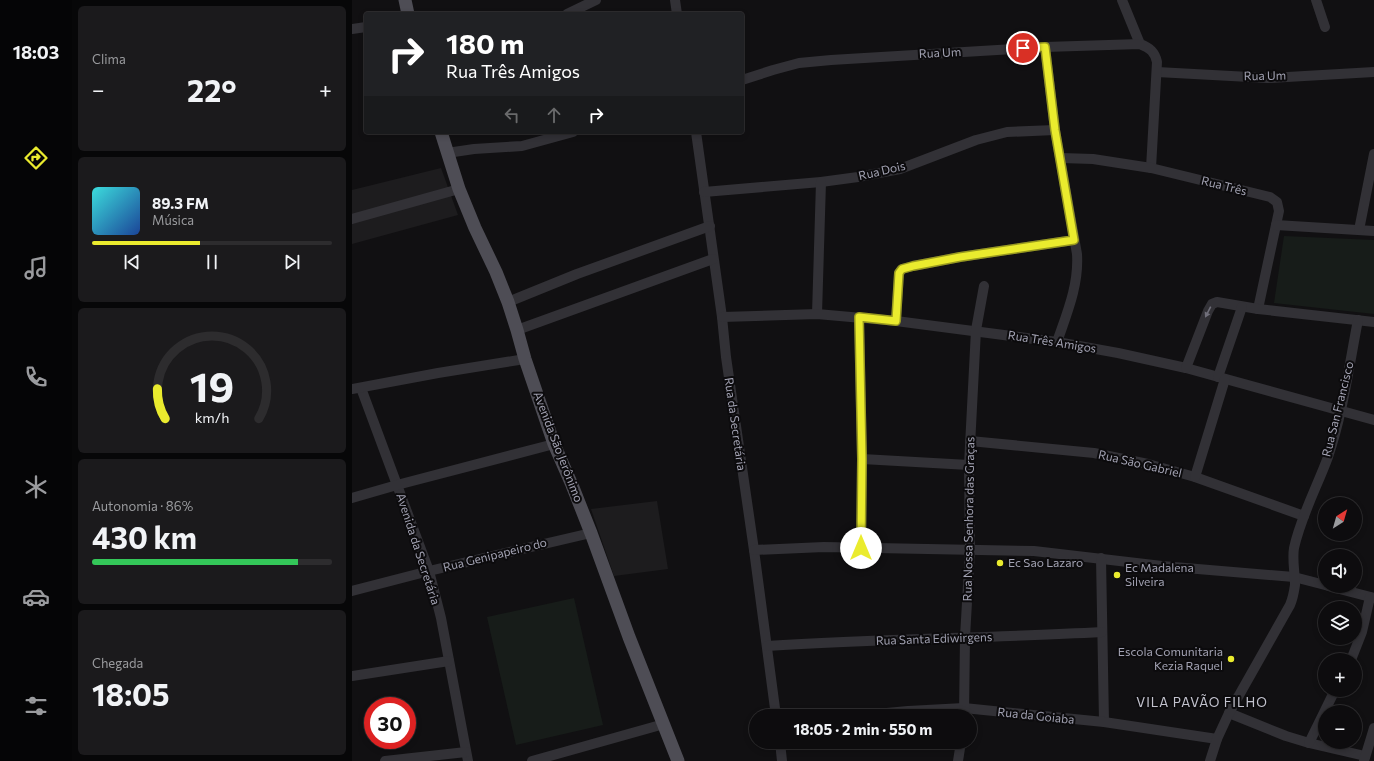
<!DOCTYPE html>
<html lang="pt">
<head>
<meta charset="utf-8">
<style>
	:root { --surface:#0d0c0e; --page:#1b1a1c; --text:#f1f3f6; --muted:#9a9b9e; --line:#2d2c2e; --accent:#eaeb2e }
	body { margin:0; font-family:Commissioner,sans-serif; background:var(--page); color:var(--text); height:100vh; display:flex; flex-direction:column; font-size:15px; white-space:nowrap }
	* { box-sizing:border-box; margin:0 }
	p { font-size:13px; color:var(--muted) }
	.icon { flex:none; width:22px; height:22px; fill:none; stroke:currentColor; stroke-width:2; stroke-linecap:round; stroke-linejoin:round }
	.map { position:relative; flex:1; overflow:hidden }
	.details { display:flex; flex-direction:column; gap:6px; padding:6px; background:#070708; width:280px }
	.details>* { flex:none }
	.guide { position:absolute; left:12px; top:12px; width:380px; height:122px; border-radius:4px; box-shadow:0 2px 6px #0003,0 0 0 1px var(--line); background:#202124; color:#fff; overflow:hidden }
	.needle { width:26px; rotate:37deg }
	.buttons { position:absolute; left:966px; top:497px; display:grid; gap:8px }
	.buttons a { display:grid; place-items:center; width:44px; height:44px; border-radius:50%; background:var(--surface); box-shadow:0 2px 6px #0003,0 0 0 1px var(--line); font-size:20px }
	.speed { position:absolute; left:12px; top:697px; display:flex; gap:8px; font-size:20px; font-weight:700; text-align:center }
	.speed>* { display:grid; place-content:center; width:52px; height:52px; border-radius:50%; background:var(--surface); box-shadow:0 2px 6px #0003,0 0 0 1px var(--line); line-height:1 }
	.speed .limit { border:6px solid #d22; background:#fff; color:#111 }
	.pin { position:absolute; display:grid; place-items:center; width:34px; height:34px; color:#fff; margin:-17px; border:2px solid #fff; border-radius:50%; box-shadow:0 1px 4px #0007 }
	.me { position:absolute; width:44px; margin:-22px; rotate:0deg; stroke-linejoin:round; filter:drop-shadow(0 0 3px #0008) }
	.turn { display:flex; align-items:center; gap:14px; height:84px; padding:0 16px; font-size:18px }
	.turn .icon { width:52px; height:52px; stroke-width:2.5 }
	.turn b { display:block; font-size:28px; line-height:34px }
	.lanes { display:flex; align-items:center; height:38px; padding:0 16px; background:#0003; justify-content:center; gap:20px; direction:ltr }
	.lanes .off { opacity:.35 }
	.big { font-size:30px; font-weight:700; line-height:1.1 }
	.details .tile { flex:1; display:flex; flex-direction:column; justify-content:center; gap:6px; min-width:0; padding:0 14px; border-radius:6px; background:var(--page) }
	.details .dial { align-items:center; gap:0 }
	.dial svg { height:104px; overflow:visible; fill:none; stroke:var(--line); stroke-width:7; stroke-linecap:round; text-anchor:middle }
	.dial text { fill:var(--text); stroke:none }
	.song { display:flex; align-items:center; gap:12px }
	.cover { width:48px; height:48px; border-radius:6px; background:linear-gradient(135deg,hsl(180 70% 55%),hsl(220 70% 35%)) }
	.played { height:4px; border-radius:2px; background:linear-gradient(90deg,var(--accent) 45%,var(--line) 45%) }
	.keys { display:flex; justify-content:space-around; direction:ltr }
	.heat { display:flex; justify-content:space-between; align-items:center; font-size:22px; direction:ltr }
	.charge { height:6px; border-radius:3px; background:linear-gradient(90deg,#34c759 86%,var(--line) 0) }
	.trip { position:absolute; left:397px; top:709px; width:228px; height:40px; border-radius:20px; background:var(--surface); box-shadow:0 2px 6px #0003,0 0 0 1px var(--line); font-weight:700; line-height:40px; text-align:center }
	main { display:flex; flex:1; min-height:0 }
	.tabs { display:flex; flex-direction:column; width:72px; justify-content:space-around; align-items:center; background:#050506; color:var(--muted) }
	.tabs .icon { width:28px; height:28px }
	.tabs .active { color:var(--accent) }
	.tabs b { font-size:18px; color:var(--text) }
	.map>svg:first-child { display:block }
</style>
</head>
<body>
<main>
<nav class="tabs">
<b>18:03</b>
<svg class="icon active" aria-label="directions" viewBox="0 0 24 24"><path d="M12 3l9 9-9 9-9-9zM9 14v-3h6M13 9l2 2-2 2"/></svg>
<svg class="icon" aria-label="music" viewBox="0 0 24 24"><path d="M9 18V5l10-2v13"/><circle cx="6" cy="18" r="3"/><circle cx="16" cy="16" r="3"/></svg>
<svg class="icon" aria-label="phone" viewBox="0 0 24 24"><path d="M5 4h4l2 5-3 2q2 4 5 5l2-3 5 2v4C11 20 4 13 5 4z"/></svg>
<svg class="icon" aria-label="climate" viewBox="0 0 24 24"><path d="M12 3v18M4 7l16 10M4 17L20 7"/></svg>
<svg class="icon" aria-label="car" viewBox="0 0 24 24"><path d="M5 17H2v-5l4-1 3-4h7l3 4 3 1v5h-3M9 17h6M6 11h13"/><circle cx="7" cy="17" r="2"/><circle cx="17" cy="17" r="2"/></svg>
<svg class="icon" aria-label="filters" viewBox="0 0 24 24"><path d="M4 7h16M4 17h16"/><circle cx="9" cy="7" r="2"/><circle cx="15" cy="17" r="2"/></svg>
</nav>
<section class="details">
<div class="tile"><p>Clima</p>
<div class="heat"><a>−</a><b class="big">22°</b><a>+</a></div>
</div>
<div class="tile">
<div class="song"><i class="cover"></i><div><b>89.3 FM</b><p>Música</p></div></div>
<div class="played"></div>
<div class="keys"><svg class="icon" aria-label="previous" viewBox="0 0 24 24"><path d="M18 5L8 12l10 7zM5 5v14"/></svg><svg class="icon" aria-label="pause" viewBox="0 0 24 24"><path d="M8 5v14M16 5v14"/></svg><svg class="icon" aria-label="next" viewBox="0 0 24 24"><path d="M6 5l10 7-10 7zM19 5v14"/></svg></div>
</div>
<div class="tile dial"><svg viewBox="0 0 100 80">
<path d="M14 69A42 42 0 1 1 86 69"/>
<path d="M14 69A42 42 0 0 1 8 46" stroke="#eaeb2e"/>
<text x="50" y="56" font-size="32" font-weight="700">19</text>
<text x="50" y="72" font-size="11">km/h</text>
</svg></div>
<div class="tile"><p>Autonomia · 86%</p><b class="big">430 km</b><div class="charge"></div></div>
<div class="tile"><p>Chegada</p><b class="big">18:05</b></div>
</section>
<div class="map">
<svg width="1022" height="761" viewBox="0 0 1022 761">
	<rect width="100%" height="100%" fill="#111012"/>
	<g fill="#1d1c1e">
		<path d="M89 168 106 215 0 244V190Z"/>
		<path d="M305 501 316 569 262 576 239 509Z"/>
	</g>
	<g fill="#171c19">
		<path d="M932 236 1022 240V314L922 303Z"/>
		<path d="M222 598 251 725 164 745 135 617Z"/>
	</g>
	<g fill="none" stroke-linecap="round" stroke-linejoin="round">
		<g stroke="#323136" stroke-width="10">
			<path d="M323 0 325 14"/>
			<path d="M770 0 788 44"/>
			<path d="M964 0 973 27"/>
			<path d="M215 14 244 0"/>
			<path d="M0 29 14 27"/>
			<path d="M693 47 703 130 725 254C727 285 715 313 705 342"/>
			<path d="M805 72 916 78 1022 72"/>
			<path d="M390 80 421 70 447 63 479 60 693 47 788 44C798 48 803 52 805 62L799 168"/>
			<path d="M344 132 370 317 374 357 402 550 424 716"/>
			<path d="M95 153 122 149 170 146 221 132"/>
			<path d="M709 158 741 159 799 168 918 197 925 202 927 211 906 309"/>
			<path d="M352 192 469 182 506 177 548 169 624 140 655 132 703 130"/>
			<path d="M0 219 107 189"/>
			<path d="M924 225 1022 231"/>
			<path d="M1007 230 1022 154"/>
			<path d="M156 302 225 274 358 226"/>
			<path d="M465 314 469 182"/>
			<path d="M370 317 465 314 544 321 705 342 766 353 834 368 1022 420"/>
			<path d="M507 317 510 459 509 548"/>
			<path d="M544 321 547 273 550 269 561 266 608 257 722 240"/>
			<path d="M165 330 361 259"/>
			<path d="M834 368 856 311 860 304 865 302 906 309 1022 322"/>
			<path d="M866 377 890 307"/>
			<path d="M9 388 77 571 89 618 116 761"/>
			<path d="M0 389 86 373 173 359"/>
			<path d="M618 441 742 453 796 464 843 477 952 516"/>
			<path d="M510 459 617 465"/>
			<path d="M843 477 873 379"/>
			<path d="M0 498 45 485 202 444"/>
			<path d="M402 550 472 547 682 551 810 566 942 577 973 585"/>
			<path d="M749 558 752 722"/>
			<path d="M976 586 1022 598"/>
			<path d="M0 591 77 571 239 533"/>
			<path d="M415 646C527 639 638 638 750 632"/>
			<path d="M999 660 1010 632 1018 597"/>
			<path d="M0 676 97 661"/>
			<path d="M877 713 934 736 957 743 1013 756"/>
			<path d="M503 716 556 711 612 708 752 722 865 739"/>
			<path d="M612 716 613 637 618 550 617 465 624 330 632 286"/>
			<path d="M428 742 430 761"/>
			<path d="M957 743 983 690"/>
			<path d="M33 761 114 752"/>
			<path d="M180 761 312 724"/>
			<path d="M606 761 609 742"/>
			<path d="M858 761 865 739 877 713 938 605C941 598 942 592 943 585 943 572 940 560 942 548 949 516 965 487 976 457 991 413 997 366 1006 320"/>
			<path d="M1012 761 1022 728"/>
		</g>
		<g stroke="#4e4d55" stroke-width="13">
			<path d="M53 0 56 14"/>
			<path d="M89 132 107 189 123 228 144 272 156 302 165 330 173 359 202 444 220 485 239 533 277 637 326 761"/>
		</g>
	</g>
	<defs><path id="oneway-solid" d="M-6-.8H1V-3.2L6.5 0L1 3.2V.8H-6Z"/></defs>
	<use fill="#706f7a" href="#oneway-solid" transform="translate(856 312) rotate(117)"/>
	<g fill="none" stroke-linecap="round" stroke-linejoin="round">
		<defs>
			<path id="route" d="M509 548 510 459 507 317 544 321 547 273 550 269 561 266 608 257 722 240 703 130 693 47 671 48"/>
		</defs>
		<use href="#route" stroke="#98991e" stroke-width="10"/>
		<use href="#route" stroke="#eaeb2e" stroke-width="7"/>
	</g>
	<g fill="#eaeb2e" stroke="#0c0b0d" stroke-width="1.5">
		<circle cx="648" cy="563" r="4"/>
		<circle cx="765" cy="575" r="4"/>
		<circle cx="879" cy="659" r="4"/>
	</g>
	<g text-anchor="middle" stroke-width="4" stroke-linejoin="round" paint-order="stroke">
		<g font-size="12" fill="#a2a2b2" stroke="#0c0b0d">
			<text transform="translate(588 53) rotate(-3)" y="4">Rua Um</text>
			<text transform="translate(913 76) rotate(-1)" y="4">Rua Um</text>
			<text transform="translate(530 171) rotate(-13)" y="4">Rua Dois</text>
			<text transform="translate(872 186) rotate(14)" y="4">Rua Três</text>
			<text transform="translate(700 342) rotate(9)" y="4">Rua Três Amigos</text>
			<text transform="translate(986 409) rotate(-76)" y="4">Rua San Francisco</text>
			<text transform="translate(383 424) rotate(82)" y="4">Rua da Secretária</text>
			<text transform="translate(206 447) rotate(69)" y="4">Avenida São Jerônimo</text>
			<text transform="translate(788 464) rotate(13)" y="4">Rua São Gabriel</text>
			<text transform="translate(617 519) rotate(-89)" y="4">Rua Nossa Senhora das Graças</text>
			<text transform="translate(66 549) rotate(72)" y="4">Avenida da Secretária</text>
			<text transform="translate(143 555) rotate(-14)" y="4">Rua Genipapeiro do</text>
			<text transform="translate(582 639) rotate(-2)" y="4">Rua Santa Ediwirgens</text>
			<text transform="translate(684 716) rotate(6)" y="4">Rua da Goiaba</text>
		</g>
		<g font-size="12" fill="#a2a2b2" stroke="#0c0b0d" text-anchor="start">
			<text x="656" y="567">Ec Sao Lazaro</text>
			<text x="773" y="572">Ec Madalena<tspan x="773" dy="14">Silveira</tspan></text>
			<text x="871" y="656" text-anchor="end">Escola Comunitaria<tspan x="871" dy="14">Kezia Raquel</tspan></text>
		</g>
		<g font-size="13" letter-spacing="1" fill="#c3c3ce" stroke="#0c0b0d">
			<text x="850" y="707">VILA PAVÃO FILHO</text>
		</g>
	</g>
</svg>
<div class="buttons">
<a><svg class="needle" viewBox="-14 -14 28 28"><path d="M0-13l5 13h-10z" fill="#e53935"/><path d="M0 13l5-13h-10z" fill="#9a9b9e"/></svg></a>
<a><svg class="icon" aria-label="sound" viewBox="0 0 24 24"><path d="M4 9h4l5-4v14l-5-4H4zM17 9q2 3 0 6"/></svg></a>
<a><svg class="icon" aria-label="layers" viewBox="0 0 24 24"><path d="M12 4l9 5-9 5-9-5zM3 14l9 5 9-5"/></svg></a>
<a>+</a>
<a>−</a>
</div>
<div class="speed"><div class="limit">30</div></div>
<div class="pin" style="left:671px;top:48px;background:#d93025"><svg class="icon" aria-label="arrive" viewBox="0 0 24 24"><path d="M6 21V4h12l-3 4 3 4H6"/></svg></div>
<svg class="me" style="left:509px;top:548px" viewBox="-20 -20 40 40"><circle r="19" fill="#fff"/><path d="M0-13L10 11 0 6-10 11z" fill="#eaeb2e"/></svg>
<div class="trip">18:05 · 2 min · 550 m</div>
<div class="guide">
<div class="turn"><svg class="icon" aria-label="right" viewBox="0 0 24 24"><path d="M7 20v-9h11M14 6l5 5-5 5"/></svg><div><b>180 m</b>Rua Três Amigos</div></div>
<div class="lanes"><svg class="icon off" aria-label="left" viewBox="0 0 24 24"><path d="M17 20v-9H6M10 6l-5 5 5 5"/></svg><svg class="icon off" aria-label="ahead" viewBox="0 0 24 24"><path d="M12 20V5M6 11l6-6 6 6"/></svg><svg class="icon" aria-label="right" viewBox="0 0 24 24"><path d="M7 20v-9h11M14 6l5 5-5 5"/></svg></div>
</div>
</div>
</main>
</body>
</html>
